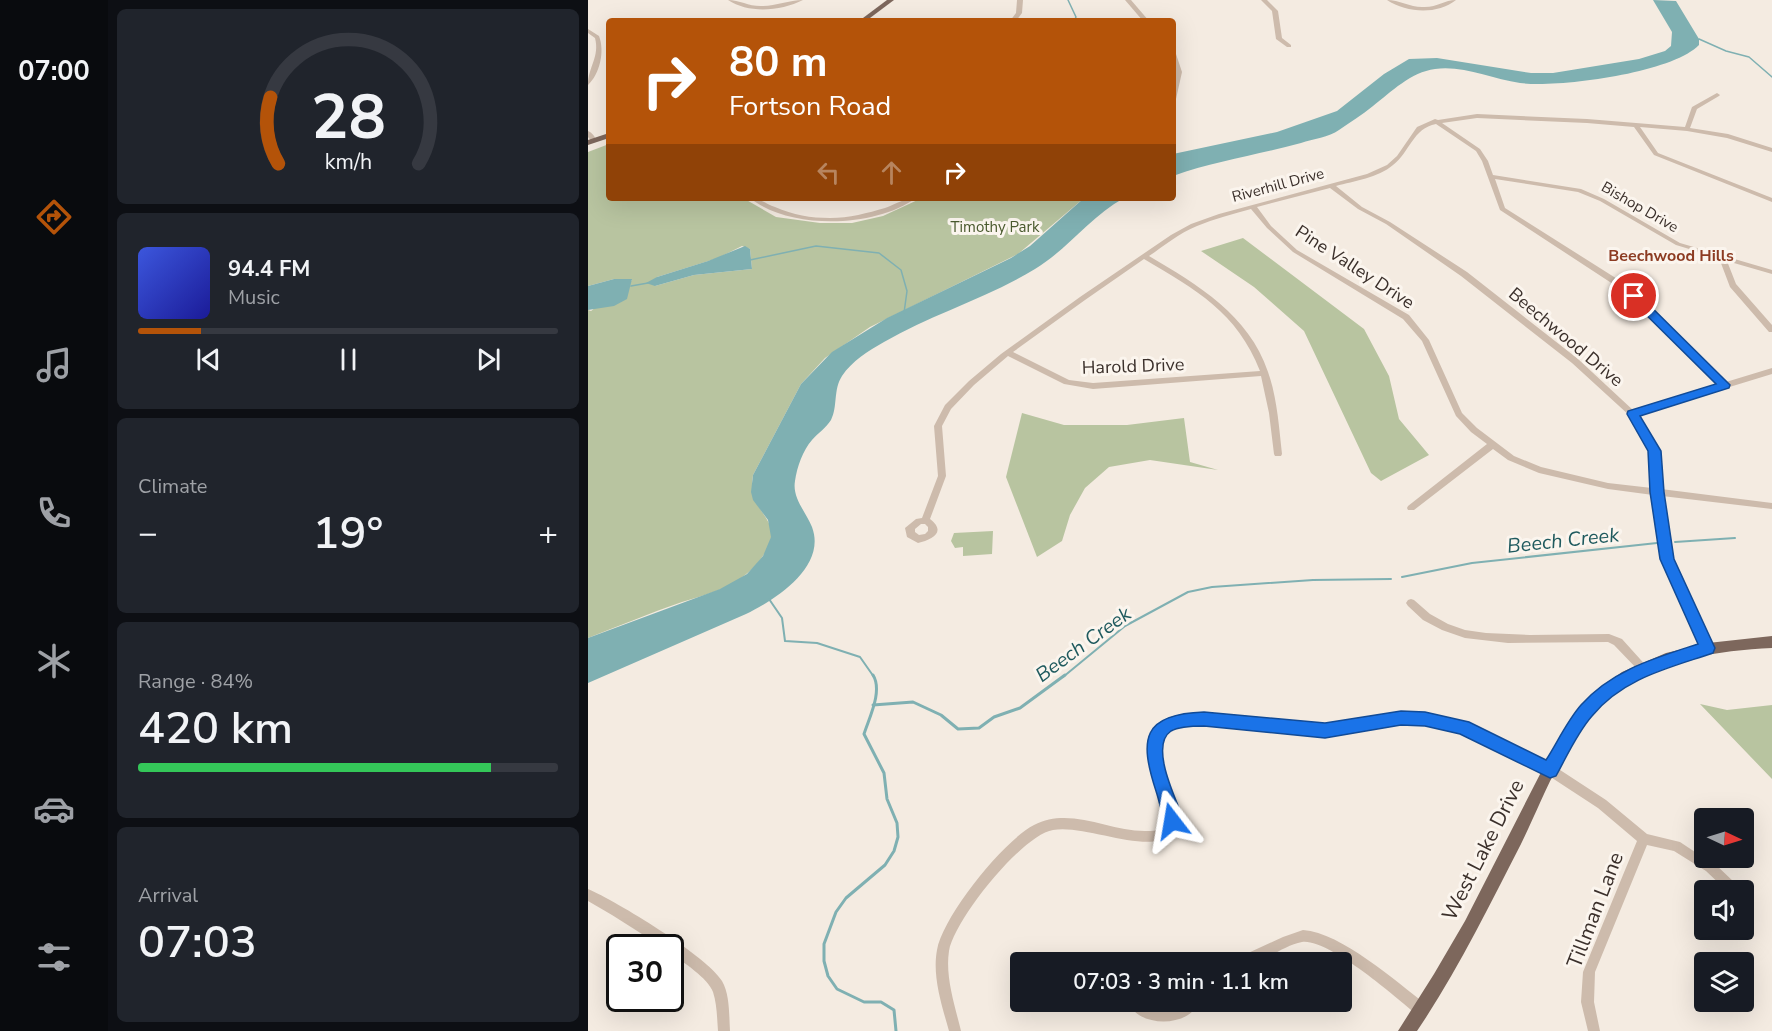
<!DOCTYPE html>
<html lang="en">
<head>
<meta charset="utf-8">
<style>
	:root { --surface:#171b24; --page:#20242c; --text:#f1f3f6; --muted:#9ea1a6; --line:#363941; --accent:#b45309 }
	body { margin:0; font-family:"Nunito Sans",sans-serif; background:var(--page); color:var(--text); height:100vh; display:flex; flex-direction:column; font-size:22px; white-space:nowrap }
	* { box-sizing:border-box; margin:0 }
	p { font-size:20px; color:var(--muted) }
	.icon { flex:none; width:33px; height:33px; fill:none; stroke:currentColor; stroke-width:2; stroke-linecap:round; stroke-linejoin:round }
	.map { position:relative; flex:1; overflow:hidden }
	.drawer { display:flex; flex-direction:column; gap:9px; padding:9px; background:#0d0f14; width:480px }
	.drawer>* { flex:none }
	.hud { position:absolute; left:18px; top:18px; width:570px; height:183px; border-radius:6px; box-shadow:0 6px 24px #0002; background:#b45309; color:#fff; overflow:hidden }
	.needle { width:39px; rotate:94deg }
	.fabs { position:absolute; left:1106px; top:808px; display:grid; gap:12px }
	.fabs a { display:grid; place-items:center; width:60px; height:60px; border-radius:6px; background:var(--surface); box-shadow:0 6px 24px #0002; font-size:30px }
	.speed { position:absolute; left:18px; top:934px; display:flex; gap:12px; font-size:30px; font-weight:700; text-align:center }
	.speed>* { display:grid; place-content:center; width:78px; height:78px; border-radius:50%; background:var(--surface); box-shadow:0 6px 24px #0002; line-height:1 }
	.speed .limit { border:3px solid #111; border-radius:9px; background:#fff; color:#111 }
	.pin { position:absolute; display:grid; place-items:center; width:51px; height:51px; color:#fff; margin:-26px; border:3px solid #fff; border-radius:50%; box-shadow:0 2px 6px #0007 }
	.me { position:absolute; width:66px; margin:-33px; rotate:346deg; stroke-linejoin:round; filter:drop-shadow(0 0 4px #0008) }
	.turn { display:flex; align-items:center; gap:21px; height:126px; padding:0 24px; font-size:27px }
	.turn .icon { width:78px; height:78px; stroke-width:2.5 }
	.turn b { display:block; font-size:42px; line-height:51px }
	.lanes { display:flex; align-items:center; height:57px; padding:0 24px; background:#0003; justify-content:center; gap:30px; direction:ltr }
	.lanes .off { opacity:.35 }
	.big { font-size:45px; font-weight:600; line-height:1.1 }
	.drawer .widget { flex:1; display:flex; flex-direction:column; justify-content:center; gap:9px; min-width:0; padding:0 21px; border-radius:9px; background:var(--page) }
	.drawer .dial { align-items:center; gap:0 }
	.dial svg { height:156px; overflow:visible; fill:none; stroke:var(--line); stroke-width:7; stroke-linecap:round; text-anchor:middle }
	.dial text { fill:var(--text); stroke:none }
	.song { display:flex; align-items:center; gap:18px }
	.cover { width:72px; height:72px; border-radius:9px; background:linear-gradient(135deg,hsl(230 70% 55%),hsl(240 70% 35%)) }
	.played { height:6px; border-radius:3px; background:linear-gradient(90deg,var(--accent) 15%,var(--line) 15%) }
	.keys { display:flex; justify-content:space-around; direction:ltr }
	.heat { display:flex; justify-content:space-between; align-items:center; font-size:33px; direction:ltr }
	.charge { height:9px; border-radius:4px; background:linear-gradient(90deg,#34c759 84%,var(--line) 0) }
	.trip { position:absolute; left:422px; top:952px; width:342px; height:60px; border-radius:6px; background:var(--surface); box-shadow:0 6px 24px #0002; font-weight:600; line-height:60px; text-align:center }
	main { display:flex; flex:1; min-height:0 }
	.tab-bar { display:flex; flex-direction:column; width:108px; justify-content:space-around; align-items:center; background:#090b0e; color:var(--muted) }
	.tab-bar .icon { width:42px; height:42px }
	.tab-bar .selected { color:var(--accent) }
	.tab-bar b { font-size:27px; color:var(--text) }
	.map>svg:first-child { display:block }
</style>
</head>
<body>
<main>
<nav class="tab-bar">
<b>07:00</b>
<svg class="icon selected" aria-label="directions" viewBox="0 0 24 24"><path d="M12 3l9 9-9 9-9-9zM9 14v-3h6M13 9l2 2-2 2"/></svg>
<svg class="icon" aria-label="music" viewBox="0 0 24 24"><path d="M9 18V5l10-2v13"/><circle cx="6" cy="18" r="3"/><circle cx="16" cy="16" r="3"/></svg>
<svg class="icon" aria-label="phone" viewBox="0 0 24 24"><path d="M5 4h4l2 5-3 2q2 4 5 5l2-3 5 2v4C11 20 4 13 5 4z"/></svg>
<svg class="icon" aria-label="climate" viewBox="0 0 24 24"><path d="M12 3v18M4 7l16 10M4 17L20 7"/></svg>
<svg class="icon" aria-label="car" viewBox="0 0 24 24"><path d="M5 17H2v-5l4-1 3-4h7l3 4 3 1v5h-3M9 17h6M6 11h13"/><circle cx="7" cy="17" r="2"/><circle cx="17" cy="17" r="2"/></svg>
<svg class="icon" aria-label="filters" viewBox="0 0 24 24"><path d="M4 7h16M4 17h16"/><circle cx="9" cy="7" r="2"/><circle cx="15" cy="17" r="2"/></svg>
</nav>
<section class="drawer">
<div class="widget dial"><svg viewBox="0 0 100 80">
<path d="M14 69A42 42 0 1 1 86 69"/>
<path d="M14 69A42 42 0 0 1 10 35" stroke="#b45309"/>
<text x="50" y="56" font-size="32" font-weight="700">28</text>
<text x="50" y="72" font-size="11">km/h</text>
</svg></div>
<div class="widget">
<div class="song"><i class="cover"></i><div><b>94.4 FM</b><p>Music</p></div></div>
<div class="played"></div>
<div class="keys"><svg class="icon" aria-label="previous" viewBox="0 0 24 24"><path d="M18 5L8 12l10 7zM5 5v14"/></svg><svg class="icon" aria-label="pause" viewBox="0 0 24 24"><path d="M8 5v14M16 5v14"/></svg><svg class="icon" aria-label="next" viewBox="0 0 24 24"><path d="M6 5l10 7-10 7zM19 5v14"/></svg></div>
</div>
<div class="widget"><p>Climate</p>
<div class="heat"><a>−</a><b class="big">19°</b><a>+</a></div>
</div>
<div class="widget"><p>Range · 84%</p><b class="big">420 km</b><div class="charge"></div></div>
<div class="widget"><p>Arrival</p><b class="big">07:03</b></div>
</section>
<div class="map">
<svg width="1184" height="1031" viewBox="0 0 1184 1031">
	<rect width="100%" height="100%" fill="#f4ebe1"/>
	<g fill="#b8c4a0" fill-rule="evenodd">
		<path d="M21 144V198H155L188 217 232 223H264L295 216 334 198H496L430 254 282 327 237 358 213 384 165 475C159 508 187 516 183 538 180 552 168 567 157 575 139 590 116 595 94 602 62 613 31 626 0 638V310L3 311 44 280 26 279 0 286V152ZM154 246 162 249 164 269 106 275 67 286 69 277 130 258Z"/>
		<path d="M655 238 776 329 801 376 811 419 841 455 793 481 783 473 716 331 666 287 613 251Z"/>
		<path d="M434 413 476 425H539L596 418 602 462 630 470 562 460 521 467 497 488 482 515 474 541 449 557 418 477Z"/>
		<path d="M405 531 404 554 375 556V547L367 548 363 541 366 533Z"/>
		<path d="M1112 704 1139 710 1184 705V779Z"/>
	</g>
	<g fill="#7fb0b2">
		<path d="M1065 0 1088 1 1111 39V45C1084 73 971 88 932 83 904 79 875 65 847 69 823 72 803 92 785 106 774 115 762 122 751 130 741 137 725 139 713 143 670 155 627 161 585 176V154L689 132 749 111 796 74 821 59 849 58 943 73H965L1051 59 1077 51 1083 46 1084 32Z"/>
		<path d="M496 198H536C502 217 480 249 447 269 399 298 344 314 296 342 280 351 264 361 254 376 245 390 250 406 243 420 238 428 230 433 224 440 215 450 209 467 207 481 204 498 218 512 224 527 239 567 187 600 158 614L0 683V638L132 589 159 574 175 556 183 537 180 520 165 500 163 492 165 475 213 384 244 352 299 318 423 258 442 246Z"/>
		<path d="M157 246 162 249 164 269 106 275 67 286 58 283 69 277 120 261Z"/>
		<path d="M26 279H44L39 299 26 306 0 310V286Z"/>
	</g>
	<g fill="none" stroke-linecap="round" stroke-linejoin="round">
		<g stroke="#7fb0b2" stroke-width="1.5">
			<path d="M480 0 488 17 486 21"/>
			<path d="M1111 39 1138 51 1161 57 1184 77"/>
			<path d="M162 260 228 246 291 253 313 270 319 291 316 313"/>
			<path d="M43 286 60 283"/>
		</g>
		<g stroke="#7fb0b2" stroke-width="2">
			<path d="M1087 542 1147 538"/>
			<path d="M814 577 884 563 1069 543"/>
			<path d="M181 599 194 618 197 641 229 643 272 657 286 677"/>
			<path d="M475 677 537 626 600 592 624 587 725 580 803 579"/>
		</g>
		<g stroke="#7fb0b2" stroke-width="3">
			<path d="M285 675C295 691 281 718 276 734L296 773 299 799 309 823 310 837 306 851 297 865 258 898 248 912 236 944V961L240 976 249 989 276 1002H293L306 1010 308 1031"/>
			<path d="M285 705 325 702 353 715 370 729 391 728 406 717 432 708 477 675"/>
		</g>
		<g fill="#cdbbac" fill-rule="evenodd">
			<path d="M140 0C152 0 162 7 175 6 188 6 201 0 215 0 193 11 161 14 140 0Z"/>
			<path d="M429 0H435L434 13 428 21H422L428 13Z"/>
			<path d="M537 0H543L561 21H555Z"/>
			<path d="M673 0H679L690 11 694 38 703 45V47H699L688 39 684 11Z"/>
			<path d="M799 0C811 0 822 7 834 7 849 8 856 0 868 0 849 15 819 13 799 0Z"/>
			<path d="M0 29 11 36C17 51 12 74 0 85 0 67 12 57 7 38L0 33Z"/>
			<path d="M585 52 588 54 594 72 588 99 585 101V86L588 72 585 62Z"/>
			<path d="M1129 93 1132 95 1131 96 1109 109 1102 128 1140 134 1184 148V152L1139 138 1099 131 1052 127 1070 153 1184 198V202L1066 155 1046 127 999 123 889 118 854 123 892 149 900 161 905 175 993 189 1016 199 1092 243 1184 270V274L1139 261 1148 284 1184 325V332H1181L1142 287 1131 258 1088 245 1012 201 990 192 907 179 917 208 1034 282 1138 382 1184 368V374L1050 415 1070 451 1073 489 1184 503V509L1074 496 1084 559 1125 648 1124 651 1120 652 1116 651 1074 559 1065 495 1020 489 951 473 920 460 905 449 826 510H820L819 508 820 506 899 444 883 432 868 416 834 341 815 319 705 252 679 228 663 209C645 214 626 219 609 226 591 233 576 246 561 256 610 285 661 315 680 372 689 397 691 427 694 454L693 456H687L686 454 681 413 673 376 505 389 476 384 420 356 386 385 363 409 354 426 358 476 342 519C359 532 344 540 330 543L319 537 317 528 328 519 334 518 350 476 346 426 357 405 381 381 413 354 492 297 583 235 603 224 631 214 779 174 799 165 809 156 829 127 847 119 850 120 889 114 999 119 1097 127 1104 107ZM848 124 888 151 894 161 912 210 1028 286 1131 385 1046 411 990 359 879 272 802 222 774 207 748 186C766 181 790 178 805 165 822 152 825 128 848 124ZM742 188 770 209 798 224 873 276 984 363 1042 416 1062 451 1064 488 1020 483 953 467 926 456 889 428 874 413 841 340 821 315 709 250 683 226 669 207ZM556 259C608 290 649 312 672 371L505 383 481 380 425 352 497 300ZM333 524H337L340 527V531L337 534 331 535 327 532V529Z"/>
			<path d="M0 131C4 132 9 139 8 142H4L0 137Z"/>
			<path d="M162 198C172 198 178 204 187 207 205 215 223 218 242 218 261 218 280 213 297 208 308 204 317 198 328 198 287 228 202 230 162 198Z"/>
			<path d="M823 599 826 600 842 614 860 624 877 630 898 633 942 635 1021 634 1034 639 1061 669 1060 672 1056 673 1052 672 1026 645 1020 642 920 643 877 638 854 630 835 620 820 606 818 603 820 600Z"/>
			<path d="M813 713 837 714 875 723 966 766 1018 800 1059 834 1092 842 1116 858 1126 863 1147 883 1149 887 1147 891H1139L1118 871 1086 851 1059 845 1007 972 1006 1002 1012 1031H1000L993 1002 995 972 1049 841 1010 808 958 774 873 732 837 724 813 723 737 735 616 724C605 724 590 724 581 731 548 754 611 812 581 836 559 854 496 824 465 830 434 835 366 920 361 951 357 977 367 1006 373 1031H361C354 1006 344 976 349 950 355 916 415 841 446 825 483 806 521 832 559 831 563 831 568 831 572 829 578 826 578 819 578 813 571 789 546 740 575 722 587 715 603 715 616 714L737 725Z"/>
			<path d="M0 889C28 901 119 956 134 981 142 995 141 1015 142 1031H130C129 1018 129 1004 125 992 120 978 95 962 82 953V948H76L24 915 0 901Z"/>
			<path d="M715 930C754 933 807 981 839 1005L840 1010 839 1015 834 1016 829 1015C808 997 740 938 714 942 698 945 683 957 668 962 661 964 652 963 645 963L647 959 695 937Z"/>
			<path d="M540 1002H556L563 1007 576 1009 588 1007 595 1002H611C601 1028 550 1028 540 1002Z"/>
		</g>
		<g fill="#7d675c" fill-rule="evenodd">
			<path d="M299 0H306L278 21H271Z"/>
			<path d="M21 133V138L0 145V140Z"/>
			<path d="M1184 636V648C1130 651 1074 658 1028 691 982 723 957 795 933 844 900 908 869 972 829 1031H810L846 974 877 921 968 743 990 710 1002 696 1034 672 1078 653 1120 643Z"/>
		</g>
	</g>
	<path fill="#1a73e8" stroke="#114b97" stroke-width="1.5" d="M1046 293 1050 294 1142 385 1141 388 1052 416 1073 451 1076 492 1086 559 1127 648 1125 653C1081 668 1035 678 1004 716 989 733 979 756 968 776L962 778 872 734 837 726 813 725 737 738 616 726C606 726 592 726 583 731 562 745 586 795 593 813L590 827 584 830 578 827C574 816 572 803 568 791 551 739 554 714 616 712L737 723 813 711 837 712 881 722 958 760C969 743 979 721 993 705 1024 670 1067 658 1110 644L1072 559 1062 492 1060 451 1039 414 1040 411 1128 384 1042 299V294Z"/>
	<g text-anchor="middle" stroke-width="6" stroke-linejoin="round" paint-order="stroke">
		<g font-size="15" fill="#3b302b" stroke="#fbf5ee">
			<text transform="translate(690 185) rotate(-15)" y="5">Riverhill Drive</text>
			<text transform="translate(1052 207) rotate(30)" y="5">Bishop Drive</text>
		</g>
		<g font-size="15" fill="#4a5a2e" stroke="#fbf5ee">
			<text x="407" y="232">Timothy Park</text>
		</g>
		<g font-size="16" font-weight="bold" fill="#8c3b22" stroke="#fbf5ee">
			<text x="1083" y="261">Beechwood Hills</text>
		</g>
		<g font-size="18" fill="#3b302b" stroke="#fbf5ee">
			<text transform="translate(767 267) rotate(33)" y="6">Pine Valley Drive</text>
			<text transform="translate(978 337) rotate(40)" y="6">Beechwood Drive</text>
			<text transform="translate(545 366) rotate(-2)" y="6">Harold Drive</text>
		</g>
		<g font-size="20" font-style="italic" fill="#1f5a5e" stroke="#fbf5ee">
			<text transform="translate(975 540) rotate(-6)" y="7">Beech Creek</text>
			<text transform="translate(495 644) rotate(-36)" y="7">Beech Creek</text>
		</g>
		<g font-size="21" fill="#3b302b" stroke="#fbf5ee">
			<text transform="translate(895 850) rotate(-63)" y="7">West Lake Drive</text>
			<text transform="translate(1007 910) rotate(-69)" y="7">Tillman Lane</text>
		</g>
	</g>
</svg>
<div class="fabs">
<a><svg class="needle" viewBox="-14 -14 28 28"><path d="M0-13l5 13h-10z" fill="#e53935"/><path d="M0 13l5-13h-10z" fill="#9ea1a6"/></svg></a>
<a><svg class="icon" aria-label="sound" viewBox="0 0 24 24"><path d="M4 9h4l5-4v14l-5-4H4zM17 9q2 3 0 6"/></svg></a>
<a><svg class="icon" aria-label="layers" viewBox="0 0 24 24"><path d="M12 4l9 5-9 5-9-5zM3 14l9 5 9-5"/></svg></a>
</div>
<div class="speed"><div class="limit">30</div></div>
<div class="pin" style="left:1046px;top:296px;background:#d93025"><svg class="icon" aria-label="arrive" viewBox="0 0 24 24"><path d="M6 21V4h12l-3 4 3 4H6"/></svg></div>
<svg class="me" style="left:584px;top:821px" viewBox="-20 -20 40 40"><path d="M0-17L14 15 0 8-14 15z" fill="#1a73e8" stroke="#fff" stroke-width="4"/></svg>
<div class="trip">07:03 · 3 min · 1.1 km</div>
<div class="hud">
<div class="turn"><svg class="icon" aria-label="right" viewBox="0 0 24 24"><path d="M7 20v-9h11M14 6l5 5-5 5"/></svg><div><b>80 m</b>Fortson Road</div></div>
<div class="lanes"><svg class="icon off" aria-label="left" viewBox="0 0 24 24"><path d="M17 20v-9H6M10 6l-5 5 5 5"/></svg><svg class="icon off" aria-label="ahead" viewBox="0 0 24 24"><path d="M12 20V5M6 11l6-6 6 6"/></svg><svg class="icon" aria-label="right" viewBox="0 0 24 24"><path d="M7 20v-9h11M14 6l5 5-5 5"/></svg></div>
</div>
</div>
</main>
</body>
</html>
